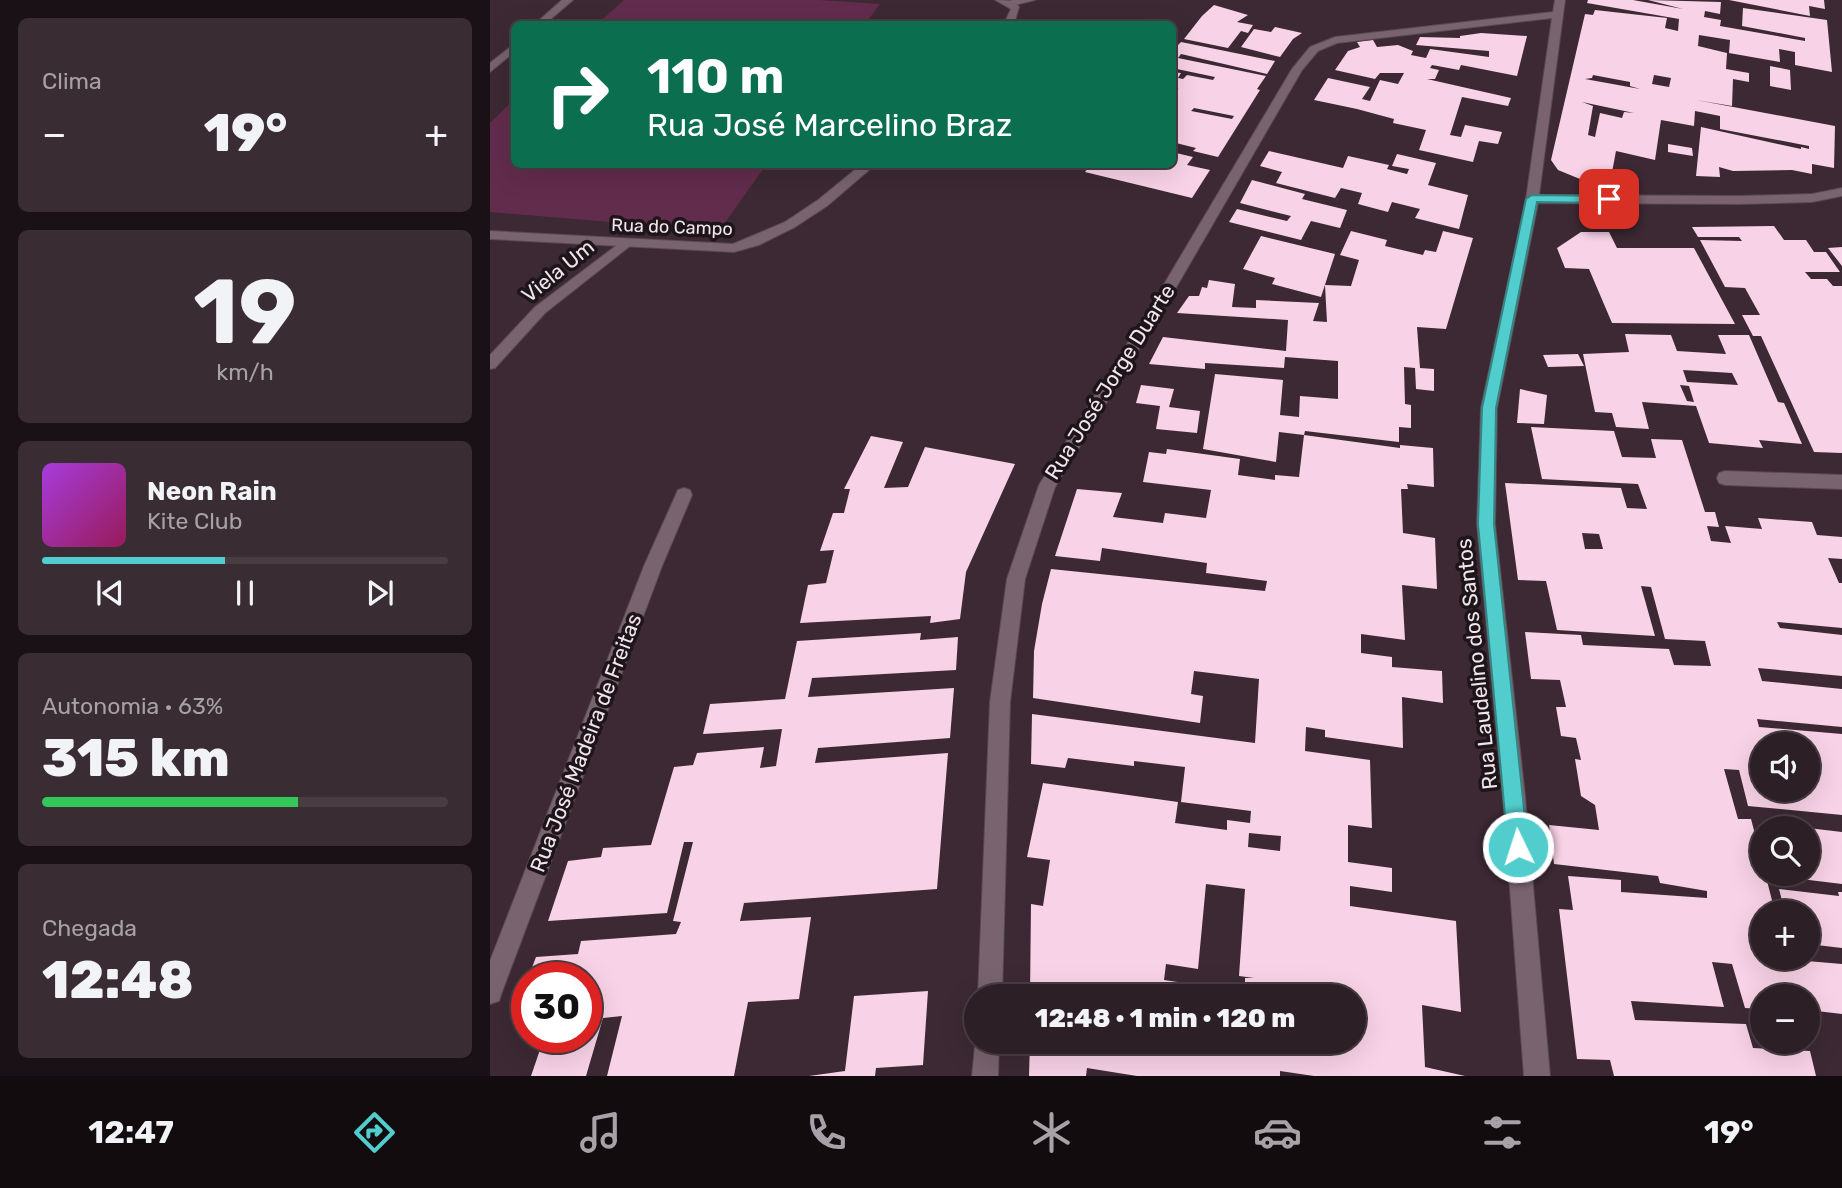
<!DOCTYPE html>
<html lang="pt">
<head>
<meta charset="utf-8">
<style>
	:root { --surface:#2d1f26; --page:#392c32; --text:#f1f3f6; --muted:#a7a2a7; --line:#483d43; --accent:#52cdcd }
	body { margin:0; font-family:Rubik,sans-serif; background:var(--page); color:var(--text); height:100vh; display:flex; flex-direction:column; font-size:26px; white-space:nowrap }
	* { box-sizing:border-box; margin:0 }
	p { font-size:23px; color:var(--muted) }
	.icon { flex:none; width:38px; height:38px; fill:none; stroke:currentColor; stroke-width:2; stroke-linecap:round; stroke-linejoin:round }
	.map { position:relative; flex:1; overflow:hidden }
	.details { display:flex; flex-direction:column; gap:18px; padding:18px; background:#191115; width:490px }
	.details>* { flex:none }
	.top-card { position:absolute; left:21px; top:21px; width:665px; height:147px; border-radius:10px; box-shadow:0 7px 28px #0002,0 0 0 2px var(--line); background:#0b6e4f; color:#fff; overflow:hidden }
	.buttons { position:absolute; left:1260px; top:732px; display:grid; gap:14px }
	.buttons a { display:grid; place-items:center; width:70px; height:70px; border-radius:50%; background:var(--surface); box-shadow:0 7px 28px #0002,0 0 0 2px var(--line); font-size:35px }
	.speed { position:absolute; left:21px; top:962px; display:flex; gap:14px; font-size:35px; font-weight:700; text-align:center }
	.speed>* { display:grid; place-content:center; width:91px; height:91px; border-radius:50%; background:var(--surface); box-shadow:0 7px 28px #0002,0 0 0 2px var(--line); line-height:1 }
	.speed .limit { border:10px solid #d22; background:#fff; color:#111 }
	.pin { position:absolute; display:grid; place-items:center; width:60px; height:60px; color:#fff; margin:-30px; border-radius:14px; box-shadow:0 4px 10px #0006 }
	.me { position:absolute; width:77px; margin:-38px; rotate:356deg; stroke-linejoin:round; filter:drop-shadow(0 0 5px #0008) }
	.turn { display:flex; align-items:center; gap:24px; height:147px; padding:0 21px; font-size:32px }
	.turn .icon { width:91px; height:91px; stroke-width:2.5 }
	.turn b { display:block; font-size:49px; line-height:60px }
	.big { font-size:52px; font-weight:800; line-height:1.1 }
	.details .widget { flex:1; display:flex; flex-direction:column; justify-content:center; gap:10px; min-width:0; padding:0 24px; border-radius:10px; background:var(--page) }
	.details .dial { align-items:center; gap:0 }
	.dial b { font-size:91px; line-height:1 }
	.song { display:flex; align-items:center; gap:21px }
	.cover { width:84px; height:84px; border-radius:10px; background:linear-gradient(135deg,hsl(280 70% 55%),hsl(330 70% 35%)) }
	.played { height:7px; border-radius:4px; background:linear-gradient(90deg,var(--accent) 45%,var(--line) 45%) }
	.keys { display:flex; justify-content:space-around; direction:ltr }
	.heat { display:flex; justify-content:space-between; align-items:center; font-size:38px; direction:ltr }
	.charge { height:10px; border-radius:5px; background:linear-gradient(90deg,#34c759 63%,var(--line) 0) }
	.trip { position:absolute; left:474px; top:984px; width:402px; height:70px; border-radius:35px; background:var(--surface); box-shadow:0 7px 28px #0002,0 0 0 2px var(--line); font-weight:800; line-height:70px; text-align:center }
	.menu { display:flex; height:112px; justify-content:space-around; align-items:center; background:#120c0f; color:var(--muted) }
	.menu .icon { width:49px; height:49px }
	.menu .selected { color:var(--accent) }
	.menu b { font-size:32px; color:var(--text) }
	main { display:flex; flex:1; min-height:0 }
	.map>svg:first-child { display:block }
</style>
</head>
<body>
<main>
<section class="details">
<div class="widget"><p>Clima</p>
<div class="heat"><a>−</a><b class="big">19°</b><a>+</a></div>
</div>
<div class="widget dial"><b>19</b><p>km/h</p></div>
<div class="widget">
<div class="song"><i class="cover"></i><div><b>Neon Rain</b><p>Kite Club</p></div></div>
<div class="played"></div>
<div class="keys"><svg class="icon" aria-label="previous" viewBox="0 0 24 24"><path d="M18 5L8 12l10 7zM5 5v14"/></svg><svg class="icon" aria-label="pause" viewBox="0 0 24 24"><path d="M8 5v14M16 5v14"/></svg><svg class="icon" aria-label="next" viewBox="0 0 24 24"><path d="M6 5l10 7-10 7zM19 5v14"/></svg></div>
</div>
<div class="widget"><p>Autonomia · 63%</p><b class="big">315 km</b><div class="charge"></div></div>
<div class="widget"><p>Chegada</p><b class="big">12:48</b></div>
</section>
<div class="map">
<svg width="1352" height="1076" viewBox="0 0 1352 1076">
	<rect width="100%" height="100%" fill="#3c2933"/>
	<g fill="#622c4d">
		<path d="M134 0H329L390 4 375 24H107Z"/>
		<path d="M24 100V164L276 165 229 231 0 212V123Z"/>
	</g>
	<g fill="#f8d2e6" fill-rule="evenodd">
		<path d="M1098 0H1143L1193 9 1158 0 1231 2 1230 14 1215 11 1214 17 1231 20 1230 26 1315 41V38L1252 26 1253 8 1337 20 1342 72 1305 65V52L1289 49 1290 62 1239 53 1240 40 1209 35 1208 46 1237 53 1236 69 1259 73V82L1243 79 1242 106 1206 100 1345 126 1344 168 1322 164V174L1302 170 1243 171 1229 167 1230 177 1206 176 1211 127 1311 149V147L1319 149V146L1230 129V116L1205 111 1204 126 1171 120 1165 160 1126 151 1120 183 1090 179 1068 170 1061 160 1095 14 1103 15 1105 10 1177 18 1175 28 1188 31 1189 19 1097 3ZM1103 75 1140 82V86L1150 89 1095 79 1102 78ZM1164 75 1181 78 1179 87 1162 84ZM1092 102 1144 113 1134 112 1132 118 1110 113 1105 137 1098 135 1103 106Z"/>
		<path d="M1239 0H1334L1335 9 1319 6 1320 16Z"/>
		<path d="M724 5 758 15 747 22 763 25 758 33 751 31 738 48 694 39 712 16Z"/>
		<path d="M785 27 812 33 803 39 790 57 751 47 764 29 781 32Z"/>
		<path d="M991 33 1037 36 1027 76 971 65 969 70 942 65 940 68 949 70 945 79H937L1021 98 1018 106 972 97 960 135 971 137 975 125 1012 132 1008 144 989 141 983 162 929 150 936 130 903 123 904 119 867 109 824 100 838 78 880 87 872 99 880 101 890 80 908 84 914 73H890L885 79 845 70 858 51 870 47 867 42 883 40 887 47 908 45 923 51 921 55 936 58 940 49 999 57V51L926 45 930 37 970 38V36Z"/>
		<path d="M691 42 785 61 777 74 691 54 688 58 776 76 767 89 770 90 728 157 703 151 706 148 682 142V90L689 88 682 87V72L691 73 688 78 693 79 697 75 723 80 725 77 682 68V51ZM704 108 744 116 742 119 701 111Z"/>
		<path d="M1280 66 1300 70 1301 90 1280 86Z"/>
		<path d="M1178 144 1202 148 1203 156 1178 152Z"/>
		<path d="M779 151 853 168 858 156 899 165 897 169 917 174 919 169 902 166 907 154 946 163 938 185 978 195 969 229 925 218 930 209 902 202 898 212 868 204 872 193 851 188 845 198 786 183 792 172 770 166Z"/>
		<path d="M682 152 703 157 697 165 720 170 702 198 595 172 601 164H682Z"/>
		<path d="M762 180 815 194 812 199 857 210 850 228 821 221 811 240 739 222 747 209 797 221 801 216 750 203Z"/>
		<path d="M1284 226 1294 240H1316L1324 252H1336L1350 272H1315L1321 279H1337L1343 286H1352V453L1324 452 1271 336H1263L1252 315H1270L1255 288 1235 287 1210 240 1252 241 1249 237H1208L1202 227Z"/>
		<path d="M861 231 897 240 895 246 933 255 935 250 946 252 953 231 983 238 956 329 927 327 930 368 944 369V391L926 389 925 368 914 367 915 404 921 405V428L909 427V442L815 431 814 435 910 448V445L943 448 944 487 917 484 918 489H911L913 533 945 538 947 589 912 585 915 640 871 634V653L902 657V667L952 671 953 703 912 697 913 748 835 737V730L816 727 815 751 880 760 882 828 858 825V862L902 868V892L860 886V906L966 921 971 1012 932 1005 935 1067 975 1076H824L790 1071V1076H647L597 1068 596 1076H539L540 1041H864V996H540L541 904 553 906 560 860 537 857 553 783 688 802 685 823 737 830V820L760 823 761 811 691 802 695 767 644 761V766L578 758 575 768 541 764 542 714 765 743 769 679 704 671 701 694 713 696 710 723 543 698 544 651 552 604 561 569 775 591 777 581 716 573 717 563 612 548 610 561 565 556 587 489 632 493 623 517 673 523 675 513 716 518 721 490 653 482 659 452 676 454 677 449 750 459 748 475 785 480V475L809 477 814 435 789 432 786 462 713 449 725 374 793 380 790 415 809 417 810 396 848 399V361L795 357 794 368 715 363V369L659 364 673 337 796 351 798 320 687 313 699 296H709L712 287 717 288 719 280 745 284 742 307 766 308V300L829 303 823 321 837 322 835 285 861 286 869 260 850 255ZM759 833 791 836 790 851 758 847ZM716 884 755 889 749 976 764 978H755V992L674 980 676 964 708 969Z"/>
		<path d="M1091 232H1119L1127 248H1204L1245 324 1122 323 1099 269 1075 268 1067 248Z"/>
		<path d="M771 236 845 254 831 297 782 284 785 278 753 269Z"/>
		<path d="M1352 247V266L1338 248Z"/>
		<path d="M1135 334 1181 335 1187 351 1236 354 1228 335H1259L1288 402 1294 403 1312 444 1269 440 1273 448 1219 443 1206 406 1152 402 1159 429 1126 427 1122 413 1105 412 1093 354 1139 352ZM1193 370 1242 373 1248 385 1197 382ZM1190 385 1199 386 1204 402 1197 401Z"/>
		<path d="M1088 354 1094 366 1058 367 1053 355Z"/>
		<path d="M651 385 684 389 679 407 710 411 707 433 666 429 670 406 646 403Z"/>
		<path d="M1030 389 1057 395 1054 424 1027 423Z"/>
		<path d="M1041 427 1124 431 1132 457 1166 458 1161 439 1192 440 1215 512H1225L1229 527 1217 526 1221 541 1241 543 1235 526 1272 529 1268 518 1322 522 1327 535 1352 537V559L1338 558 1349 583H1352V628L1287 622 1290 628 1352 635V676L1268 668 1272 681 1352 689V727L1267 719 1269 727 1352 734V815L1258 806 1249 770 1234 769 1248 819H1261L1265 834 1272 835V873H1275L1285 912H1272V957L1352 964V1014L1318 1010V996H1272V1009L1255 1008 1242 964 1222 962 1234 1007 1141 1001 1145 1020 1256 1024 1263 1048 1320 1051 1326 1076H1124L1120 1060 1087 1059 1069 909 1083 910 1078 876 1131 880V892L1217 898V891L1170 883 1168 876 1064 864 1059 825 1109 830 1105 805 1091 796 1085 759 1091 760 1086 738 1071 736 1066 707H1076L1070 680 1041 679 1035 632 1091 635 1093 645 1179 649 1184 665 1221 666 1215 641 1175 639 1161 587 1151 586 1165 636 1067 630 1056 581 1028 580 1015 483 1131 488 1137 508 1157 509 1148 484 1052 479ZM1092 533 1109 534 1113 549H1095ZM1272 744H1318V789H1272Z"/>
		<path d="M381 436 413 442 394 488 418 487 435 447 525 464 476 572 470 619 440 623 441 616 310 623 318 585 336 583 344 550 330 551 343 513H354L360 489H354Z"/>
		<path d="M431 633 430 640 468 637 466 670 322 678 318 697 464 688 460 738 328 748 325 763 458 753 447 889 254 903 250 921 321 917 309 999 258 1002 244 1076H117L132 1016 113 1018 96 1076H41L54 1038H96V978H38L46 957 88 954 91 941 186 934 191 922 183 921 203 842H194L177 913 58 921 78 861 111 857 113 848 161 845 184 767 203 765 207 753 274 747 270 768 286 766 292 729 213 734 220 704 295 699 307 641Z"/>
		<path d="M1318 828 1352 832V884L1277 875 1318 873Z"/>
		<path d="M1289 889 1349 896 1348 892H1352V948L1318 944V912H1295Z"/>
		<path d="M36 984 37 1022 23 1023Z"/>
		<path d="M438 991 433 1065 386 1068 385 1076H319L355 1071 364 996Z"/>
	</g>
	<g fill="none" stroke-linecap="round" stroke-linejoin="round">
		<defs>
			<g id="service">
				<path d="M545 0 521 6 516 3 522 0Z"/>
				<path d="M135 239 140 240V246L55 313 5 368 0 369V355L45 307Z"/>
			</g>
			<g id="minor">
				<path d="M72 0H83L55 24H45Z"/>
				<path d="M505 0 524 1 529 7 524 24H514L521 9Z"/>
				<path d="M1065 0H1075L1049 195 1249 196 1322 194 1352 188V196L1322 202 1249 204 1048 203 1007 408 1005 524 1035 796 1060 1076H1034L1013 796 987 524 991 408 1036 199 1062 18 847 43 828 51 812 70 680 298 565 487 535 579 520 702 512 996H488L500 702 517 579 549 485 667 296 802 69 820 47 845 37 1063 12Z"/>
				<path d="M24 44V52L0 72V63Z"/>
				<path d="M372 164H386L337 206 305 227 269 245 244 252 0 239V231L243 244 295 222 328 200Z"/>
				<path d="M1235 471 1352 475V489L1235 485 1229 483 1227 478 1229 473Z"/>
				<path d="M194 488 200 490 202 495 172 566 12 992 9 1001 0 1004V961L154 566 188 490Z"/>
				<path d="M486 1036V1041H509L508 1076H482Z"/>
			</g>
		</defs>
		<use href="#service" stroke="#584951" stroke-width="2"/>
		<use href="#minor" stroke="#584951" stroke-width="2"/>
		<use href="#service" fill="#78636e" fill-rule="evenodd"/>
		<use href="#minor" fill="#78636e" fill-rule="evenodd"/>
	</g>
	<path fill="#52cdcd" stroke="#358585" stroke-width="2" d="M1042 195 1119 196 1125 199 1119 203 1047 202 1006 408 1004 524 1038 847 1035 854 1028 857 1021 854 1018 847 988 524 992 408 1036 199Z"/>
	<g text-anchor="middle" stroke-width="7" stroke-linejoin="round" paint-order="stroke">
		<g font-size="18" fill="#f1e4ea" stroke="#1d1519">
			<text transform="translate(182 227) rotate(2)" y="6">Rua do Campo</text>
		</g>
		<g font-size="21" fill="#f1e4ea" stroke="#1d1519">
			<text transform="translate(68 271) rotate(-39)" y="7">Viela Um</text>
			<text transform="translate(620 382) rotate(-58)" y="7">Rua José Jorge Duarte</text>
			<text transform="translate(987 664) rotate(-96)" y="7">Rua Laudelino dos Santos</text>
			<text transform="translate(96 743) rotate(-69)" y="7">Rua José Madeira de Freitas</text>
		</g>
	</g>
</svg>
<div class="buttons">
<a><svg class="icon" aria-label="sound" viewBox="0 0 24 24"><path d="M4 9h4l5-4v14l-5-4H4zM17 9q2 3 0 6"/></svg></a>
<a><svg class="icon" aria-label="search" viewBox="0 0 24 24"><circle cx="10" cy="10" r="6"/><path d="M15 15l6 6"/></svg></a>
<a>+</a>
<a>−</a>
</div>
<div class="speed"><div class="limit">30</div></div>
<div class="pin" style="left:1119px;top:199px;background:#d93025"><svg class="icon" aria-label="arrive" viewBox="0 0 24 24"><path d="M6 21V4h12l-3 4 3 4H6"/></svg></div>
<svg class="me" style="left:1028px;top:847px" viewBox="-20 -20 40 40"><circle r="17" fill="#52cdcd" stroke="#fff" stroke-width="3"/><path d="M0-11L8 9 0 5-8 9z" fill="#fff"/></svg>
<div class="trip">12:48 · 1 min · 120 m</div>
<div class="top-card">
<div class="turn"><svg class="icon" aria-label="right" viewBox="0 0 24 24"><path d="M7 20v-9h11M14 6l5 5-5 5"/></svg><div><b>110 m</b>Rua José Marcelino Braz</div></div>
</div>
</div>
</main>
<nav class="menu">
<b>12:47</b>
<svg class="icon selected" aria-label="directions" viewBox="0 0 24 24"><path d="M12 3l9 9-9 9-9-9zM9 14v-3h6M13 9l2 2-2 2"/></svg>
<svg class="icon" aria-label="music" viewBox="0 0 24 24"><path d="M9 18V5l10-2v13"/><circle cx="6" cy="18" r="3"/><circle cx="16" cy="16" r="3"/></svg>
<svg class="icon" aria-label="phone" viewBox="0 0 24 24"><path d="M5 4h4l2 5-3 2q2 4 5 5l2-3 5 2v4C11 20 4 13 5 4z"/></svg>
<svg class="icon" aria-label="climate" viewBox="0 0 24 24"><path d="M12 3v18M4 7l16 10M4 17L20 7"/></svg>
<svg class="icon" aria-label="car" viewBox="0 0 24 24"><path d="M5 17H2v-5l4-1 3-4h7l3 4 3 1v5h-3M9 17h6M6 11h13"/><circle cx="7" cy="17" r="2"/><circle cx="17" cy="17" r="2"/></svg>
<svg class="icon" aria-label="filters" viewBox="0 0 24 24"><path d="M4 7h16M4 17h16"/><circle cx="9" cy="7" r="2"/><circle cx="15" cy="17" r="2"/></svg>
<b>19°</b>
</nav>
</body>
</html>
